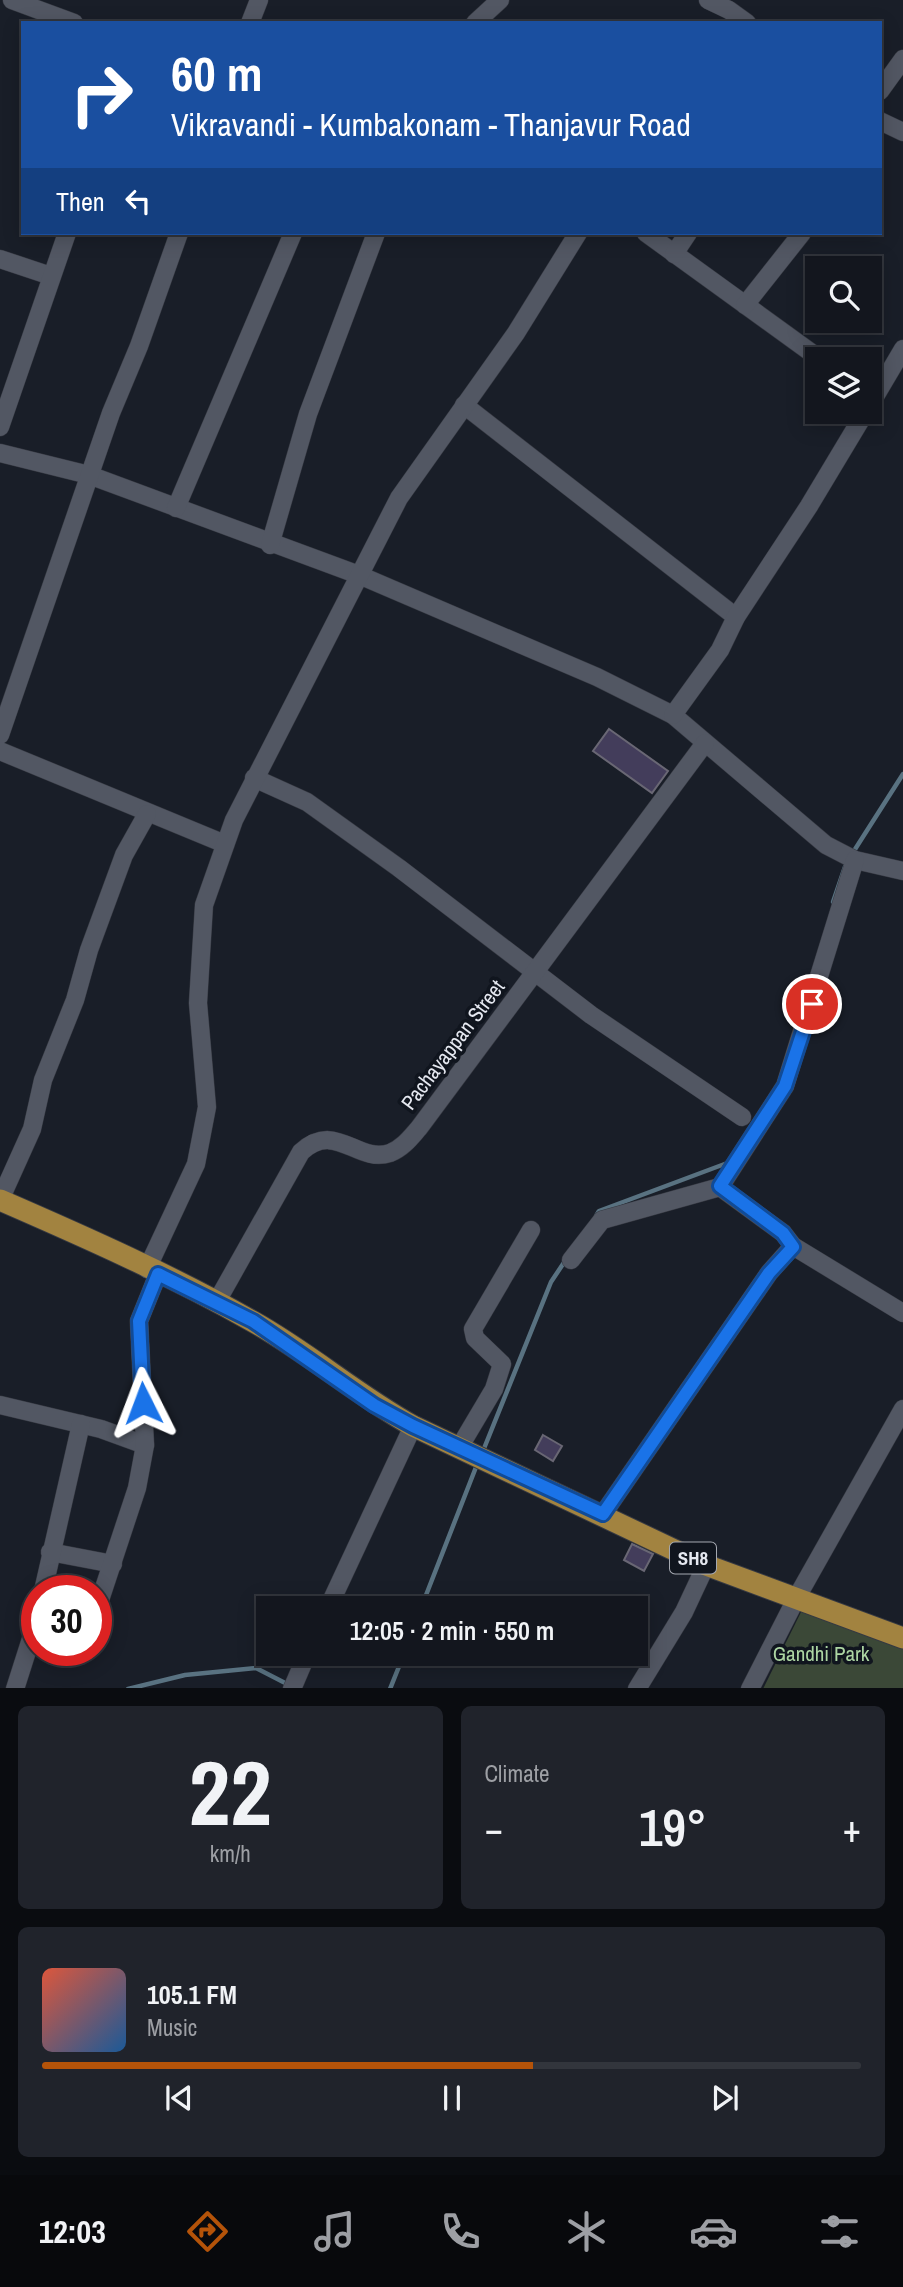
<!DOCTYPE html>
<html lang="en">
<head>
<meta charset="utf-8">
<style>
	:root { --surface:#13161e; --page:#20232b; --text:#f1f3f6; --muted:#9d9fa4; --line:#32353c; --accent:#b45309 }
	body { margin:0; font-family:"Archivo Narrow",sans-serif; background:var(--page); color:var(--text); height:100vh; display:flex; flex-direction:column; font-size:26px; white-space:nowrap }
	* { box-sizing:border-box; margin:0 }
	p { font-size:23px; color:var(--muted) }
	.icon { flex:none; width:38px; height:38px; fill:none; stroke:currentColor; stroke-width:2; stroke-linecap:round; stroke-linejoin:round }
	.map { position:relative; height:1688px; overflow:hidden }
	.sheet { display:flex; flex-direction:column; gap:18px; padding:18px; background:#0a0c10; flex:1 }
	.sheet>* { flex:none }
	.hud { position:absolute; left:21px; top:21px; width:861px; height:214px; border-radius:0px; box-shadow:0 4px 18px #0003,0 0 0 2px var(--line); background:#1a4fa0; color:#fff; overflow:hidden }
	.controls { position:absolute; left:805px; top:256px; display:grid; gap:14px }
	.controls a { display:grid; place-items:center; width:77px; height:77px; border-radius:0px; background:var(--surface); box-shadow:0 4px 18px #0003,0 0 0 2px var(--line); font-size:35px }
	.speed { position:absolute; left:21px; top:1575px; display:flex; gap:14px; font-size:35px; font-weight:700; text-align:center }
	.speed>* { display:grid; place-content:center; width:91px; height:91px; border-radius:50%; background:var(--surface); box-shadow:0 4px 18px #0003,0 0 0 2px var(--line); line-height:1 }
	.speed .limit { border:10px solid #d22; background:#fff; color:#111 }
	.pin { position:absolute; display:grid; place-items:center; width:60px; height:60px; color:#fff; margin:-30px; border:4px solid #fff; border-radius:50%; box-shadow:0 2px 7px #0007 }
	.me { position:absolute; width:77px; margin:-38px; rotate:357deg; stroke-linejoin:round; filter:drop-shadow(0 0 5px #0008) }
	.turn { display:flex; align-items:center; gap:24px; height:147px; padding:0 35px; font-size:32px }
	.turn .icon { width:91px; height:91px; stroke-width:2.5 }
	.turn b { display:block; font-size:49px; line-height:60px }
	.then { display:flex; align-items:center; height:66px; padding:0 35px; background:#0003; gap:14px; font-size:26px }
	.big { font-size:52px; font-weight:600; line-height:1.1 }
	.sheet .card { flex:1; display:flex; flex-direction:column; justify-content:center; gap:10px; min-width:0; padding:0 24px; border-radius:10px; background:var(--page) }
	.sheet .dial { align-items:center; gap:0 }
	.dial b { font-size:91px; line-height:1 }
	.song { display:flex; align-items:center; gap:21px }
	.cover { width:84px; height:84px; border-radius:10px; background:linear-gradient(135deg,hsl(10 70% 55%),hsl(210 70% 35%)) }
	.played { height:7px; border-radius:4px; background:linear-gradient(90deg,var(--accent) 60%,var(--line) 60%) }
	.keys { display:flex; justify-content:space-around; direction:ltr }
	.heat { display:flex; justify-content:space-between; align-items:center; font-size:38px; direction:ltr }
	.sheet .tiles { flex:1; display:grid; gap:18px; grid-template-columns:1fr 1fr }
	.card:last-child { grid-column:span 2 }
	.trip { position:absolute; left:256px; top:1596px; width:392px; height:70px; border-radius:0px; background:var(--surface); box-shadow:0 4px 18px #0003,0 0 0 2px var(--line); font-weight:600; line-height:70px; text-align:center }
	.tab-bar { display:flex; height:112px; justify-content:space-around; align-items:center; background:#08090c; color:var(--muted) }
	.tab-bar .icon { width:49px; height:49px }
	.tab-bar .selected { color:var(--accent) }
	.tab-bar b { font-size:32px; color:var(--text) }
	.map>svg:first-child { display:block }
</style>
</head>
<body>
<div class="map">
<svg width="903" height="1689" viewBox="0 0 903 1689">
	<rect width="100%" height="100%" fill="#191e28"/>
	<path fill="#3b4837" d="M803 1608 903 1646V1688L763 1689Z"/>
	<g fill="none" stroke-linecap="round" stroke-linejoin="round">
		<g stroke="#597281" stroke-width="4.5">
			<path d="M852 854 903 774"/>
			<path d="M833 902 847 861"/>
			<path d="M596 1216 599 1211 730 1162"/>
			<path d="M483 1451 551 1282 565 1261"/>
			<path d="M421 1608 478 1462"/>
			<path d="M128 1689 185 1675 256 1668 289 1685"/>
			<path d="M390 1689 404 1654"/>
		</g>
	</g>
	<g fill="#433d5b" stroke="#696774" stroke-width="2">
		<path d="M609 729 668 771 652 793 593 751Z"/>
		<path d="M543 1435 562 1446 553 1461 535 1450Z"/>
		<path d="M632 1544 653 1554 644 1571 624 1560Z"/>
	</g>
	<g fill="none" stroke-linecap="round" stroke-linejoin="round">
		<defs>
			<g id="minor">
				<path d="M12 0 74 23"/>
				<path d="M708 0 729 10 747 23"/>
				<path d="M250 23 259 0"/>
				<path d="M475 23 500 0"/>
				<path d="M880 91 903 59"/>
				<path d="M880 121 903 132"/>
				<path d="M646 233 820 359"/>
				<path d="M674 254 688 233"/>
				<path d="M0 259 51 276"/>
				<path d="M745 305 802 233"/>
				<path d="M464 405 736 617"/>
				<path d="M870 405 903 349"/>
				<path d="M0 427 67 233"/>
				<path d="M0 453 89 475 359 575 597 677 673 715 826 845 855 860 903 871"/>
				<path d="M176 508 293 233"/>
				<path d="M270 545 308 414 376 233"/>
				<path d="M673 715 720 650 736 617 809 506 866 411"/>
				<path d="M0 735 111 413 139 346 179 233"/>
				<path d="M0 751 225 844"/>
				<path d="M254 778 307 802 399 868 591 1015 742 1117"/>
				<path d="M720 1187 783 1233 793 1246"/>
				<path d="M0 1200 32 1129 43 1080 75 1000 89 950 124 855 147 814"/>
				<path d="M571 1260 602 1220 720 1187 785 1086 855 860"/>
				<path d="M147 1269 196 1164 207 1107 198 1003 204 905 234 820 399 498 516 333 578 233"/>
				<path d="M216 1303 301 1152C336 1120 357 1164 390 1153 403 1148 411 1137 419 1128L705 743"/>
				<path d="M0 1405 101 1429 145 1445"/>
				<path d="M459 1448 494 1389 502 1364 475 1338 473 1329 531 1230"/>
				<path d="M603 1514 769 1273 793 1246 903 1313"/>
				<path d="M50 1552 113 1564"/>
				<path d="M43 1591 81 1424"/>
				<path d="M328 1608 413 1426"/>
				<path d="M96 1612 137 1488 145 1445 139 1321 158 1274"/>
				<path d="M15 1689 37 1620"/>
				<path d="M292 1689 307 1654"/>
				<path d="M637 1689 684 1612 706 1565"/>
				<path d="M750 1689 797 1597 903 1409"/>
			</g>
			<path id="major" d="M0 1200C85 1237 171 1275 252 1321 308 1352 357 1395 413 1426L706 1565 903 1638"/>
		</defs>
		<use href="#minor" stroke="#363942" stroke-width="19"/>
		<use href="#major" stroke="#363942" stroke-width="23"/>
		<use href="#minor" stroke="#525763" stroke-width="18"/>
		<use href="#major" stroke="#a28340" stroke-width="21"/>
	</g>
	<g fill="none" stroke-linecap="round" stroke-linejoin="round">
		<defs>
			<path id="route" d="M143 1403 139 1321 158 1274 253 1321 374 1405 413 1426 603 1514 769 1273 793 1247 783 1233 720 1186 785 1086 812 1004"/>
		</defs>
		<use href="#route" stroke="#114b97" stroke-width="18"/>
		<use href="#route" stroke="#1a73e8" stroke-width="12"/>
	</g>
	<g text-anchor="middle" stroke-width="7" stroke-linejoin="round" paint-order="stroke">
		<rect fill="#10151e" stroke="#a5a9b1" stroke-width="2" x="670" y="1542.5" width="46" height="31" rx="5"/>
		<g font-size="19" font-weight="bold" fill="#e5e8f0">
			<text x="693" y="1565">SH8</text>
		</g>
		<g font-size="21" fill="#e5e8f0" stroke="#10151e">
			<text transform="translate(453 1045) rotate(-53)" y="7">Pachayappan Street</text>
		</g>
		<g font-size="21" fill="#add6a3" stroke="#10151e">
			<text x="821" y="1661">Gandhi Park</text>
		</g>
	</g>
</svg>
<div class="controls">
<a><svg class="icon" aria-label="search" viewBox="0 0 24 24"><circle cx="10" cy="10" r="6"/><path d="M15 15l6 6"/></svg></a>
<a><svg class="icon" aria-label="layers" viewBox="0 0 24 24"><path d="M12 4l9 5-9 5-9-5zM3 14l9 5 9-5"/></svg></a>
</div>
<div class="speed"><div class="limit">30</div></div>
<div class="pin" style="left:812px;top:1004px;background:#d93025"><svg class="icon" aria-label="arrive" viewBox="0 0 24 24"><path d="M6 21V4h12l-3 4 3 4H6"/></svg></div>
<svg class="me" style="left:143px;top:1403px" viewBox="-20 -20 40 40"><path d="M0-17L14 15 0 8-14 15z" fill="#1a73e8" stroke="#fff" stroke-width="4"/></svg>
<div class="trip">12:05 · 2 min · 550 m</div>
<div class="hud">
<div class="turn"><svg class="icon" aria-label="right" viewBox="0 0 24 24"><path d="M7 20v-9h11M14 6l5 5-5 5"/></svg><div><b>60 m</b>Vikravandi - Kumbakonam - Thanjavur Road</div></div>
<div class="then">Then<svg class="icon" aria-label="left" viewBox="0 0 24 24"><path d="M17 20v-9H6M10 6l-5 5 5 5"/></svg></div>
</div>
</div>
<section class="sheet">
<div class="tiles">
<div class="card dial"><b>22</b><p>km/h</p></div>
<div class="card"><p>Climate</p>
<div class="heat"><a>−</a><b class="big">19°</b><a>+</a></div>
</div>
<div class="card">
<div class="song"><i class="cover"></i><div><b>105.1 FM</b><p>Music</p></div></div>
<div class="played"></div>
<div class="keys"><svg class="icon" aria-label="previous" viewBox="0 0 24 24"><path d="M18 5L8 12l10 7zM5 5v14"/></svg><svg class="icon" aria-label="pause" viewBox="0 0 24 24"><path d="M8 5v14M16 5v14"/></svg><svg class="icon" aria-label="next" viewBox="0 0 24 24"><path d="M6 5l10 7-10 7zM19 5v14"/></svg></div>
</div>
</div>
</section>
<nav class="tab-bar">
<b>12:03</b>
<svg class="icon selected" aria-label="directions" viewBox="0 0 24 24"><path d="M12 3l9 9-9 9-9-9zM9 14v-3h6M13 9l2 2-2 2"/></svg>
<svg class="icon" aria-label="music" viewBox="0 0 24 24"><path d="M9 18V5l10-2v13"/><circle cx="6" cy="18" r="3"/><circle cx="16" cy="16" r="3"/></svg>
<svg class="icon" aria-label="phone" viewBox="0 0 24 24"><path d="M5 4h4l2 5-3 2q2 4 5 5l2-3 5 2v4C11 20 4 13 5 4z"/></svg>
<svg class="icon" aria-label="climate" viewBox="0 0 24 24"><path d="M12 3v18M4 7l16 10M4 17L20 7"/></svg>
<svg class="icon" aria-label="car" viewBox="0 0 24 24"><path d="M5 17H2v-5l4-1 3-4h7l3 4 3 1v5h-3M9 17h6M6 11h13"/><circle cx="7" cy="17" r="2"/><circle cx="17" cy="17" r="2"/></svg>
<svg class="icon" aria-label="filters" viewBox="0 0 24 24"><path d="M4 7h16M4 17h16"/><circle cx="9" cy="7" r="2"/><circle cx="15" cy="17" r="2"/></svg>
</nav>
</body>
</html>
